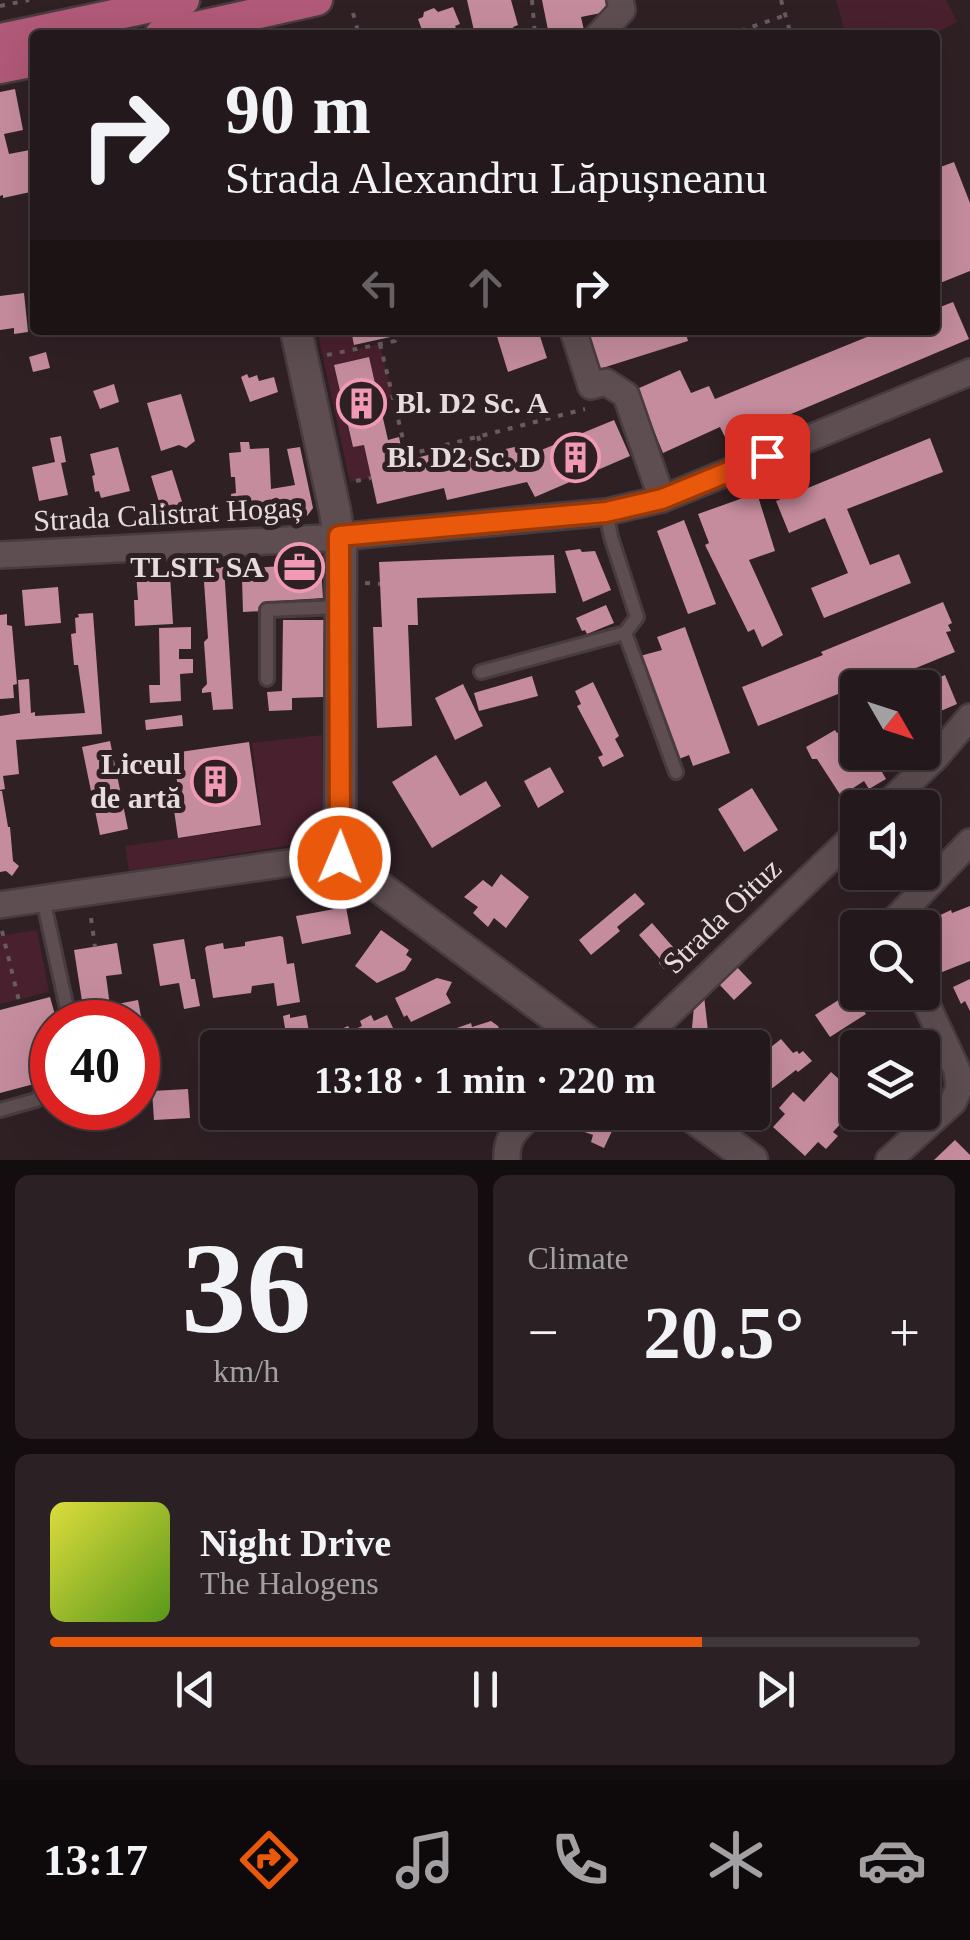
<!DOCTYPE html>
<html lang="en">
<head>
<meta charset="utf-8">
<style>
	:root { --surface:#23181b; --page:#2b2124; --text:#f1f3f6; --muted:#a3a0a3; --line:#40373a; --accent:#ea580c }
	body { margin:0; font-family:"Times New Roman",serif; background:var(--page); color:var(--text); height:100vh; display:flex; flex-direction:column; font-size:38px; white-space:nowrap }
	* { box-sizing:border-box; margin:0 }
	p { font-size:32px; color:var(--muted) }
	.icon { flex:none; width:55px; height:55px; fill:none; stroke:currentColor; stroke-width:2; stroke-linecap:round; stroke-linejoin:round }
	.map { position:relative; height:1160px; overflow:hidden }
	.panel { display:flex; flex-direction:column; gap:15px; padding:15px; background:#130d0f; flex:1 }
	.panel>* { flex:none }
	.banner { position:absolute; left:30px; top:30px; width:910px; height:305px; border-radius:10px; box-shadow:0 10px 40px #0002,0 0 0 2px var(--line); background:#23181b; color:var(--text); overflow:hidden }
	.needle { width:65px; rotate:129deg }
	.tools { position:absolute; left:840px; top:670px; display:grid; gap:20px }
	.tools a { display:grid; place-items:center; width:100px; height:100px; border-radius:10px; background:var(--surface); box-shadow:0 10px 40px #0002,0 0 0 2px var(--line); font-size:50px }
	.speed { position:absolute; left:30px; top:1000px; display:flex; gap:20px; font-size:50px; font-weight:700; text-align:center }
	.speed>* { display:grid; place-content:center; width:130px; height:130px; border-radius:50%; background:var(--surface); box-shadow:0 10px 40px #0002,0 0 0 2px var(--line); line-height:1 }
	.speed .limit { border:15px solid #d22; background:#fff; color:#111 }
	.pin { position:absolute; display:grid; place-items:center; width:85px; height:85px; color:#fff; margin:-42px; border-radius:20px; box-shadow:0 5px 15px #0006 }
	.me { position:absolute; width:110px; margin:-55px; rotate:1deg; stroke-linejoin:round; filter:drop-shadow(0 0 8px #0008) }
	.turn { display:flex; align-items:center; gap:35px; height:210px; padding:0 30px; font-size:45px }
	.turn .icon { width:130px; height:130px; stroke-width:2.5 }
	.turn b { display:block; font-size:70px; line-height:85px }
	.lanes { display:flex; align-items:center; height:95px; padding:0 30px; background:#0003; justify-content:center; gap:50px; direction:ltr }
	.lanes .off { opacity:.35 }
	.big { font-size:75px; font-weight:700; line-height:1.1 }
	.panel .card { flex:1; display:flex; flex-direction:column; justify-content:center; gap:15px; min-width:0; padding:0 35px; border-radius:15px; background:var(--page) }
	.panel .dial { align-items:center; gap:0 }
	.dial b { font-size:130px; line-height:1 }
	.song { display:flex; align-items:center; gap:30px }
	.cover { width:120px; height:120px; border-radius:15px; background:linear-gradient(135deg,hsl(60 70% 55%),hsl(90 70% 35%)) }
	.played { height:10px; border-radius:5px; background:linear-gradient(90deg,var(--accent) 75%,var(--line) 75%) }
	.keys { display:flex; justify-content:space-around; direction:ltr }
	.heat { display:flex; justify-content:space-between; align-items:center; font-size:55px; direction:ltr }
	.panel .tiles { flex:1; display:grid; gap:15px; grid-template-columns:1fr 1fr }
	.card:last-child { grid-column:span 2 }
	.trip { position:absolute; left:200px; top:1030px; width:570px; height:100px; border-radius:10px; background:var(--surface); box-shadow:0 10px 40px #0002,0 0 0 2px var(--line); font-weight:700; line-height:100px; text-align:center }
	.tab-bar { display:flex; height:160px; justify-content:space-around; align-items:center; background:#0e0a0b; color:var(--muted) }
	.tab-bar .icon { width:70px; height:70px }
	.tab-bar .current { color:var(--accent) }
	.tab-bar b { font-size:45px; color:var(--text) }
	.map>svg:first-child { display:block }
</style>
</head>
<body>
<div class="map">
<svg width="970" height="1160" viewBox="0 0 970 1160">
	<rect width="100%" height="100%" fill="#2f2024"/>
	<g fill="#49202e">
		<path d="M836 0H946L957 22 932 35H846Z"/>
		<path d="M317 330H351L356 349 380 344 393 397 379 401 369 357 334 365 352 447 364 445 371 478 350 482Z"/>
		<path d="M322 735 323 836 317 841 129 871 125 846 262 826 252 743Z"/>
		<path d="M37 930 49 992 0 1004V936Z"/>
	</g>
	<g fill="#c58c9d">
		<path d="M467 0H511L518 25 513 27 516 35H475Z"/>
		<path d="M542 0H613L616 10 581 17 585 35H549Z"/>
		<path d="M453 7 460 24 455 26 459 35H421L420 31 422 30 418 19 423 17 424 12 434 8 438 12Z"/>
		<path d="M15 89 23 130 4 134 9 154 35 149V191L3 198V195L0 196V92Z"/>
		<path d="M954 162 970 203V271L935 285V169Z"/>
		<path d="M24 293 28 332 14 334V328L0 330V296Z"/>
		<path d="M953 302 969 339 727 441 720 427 663 453 637 389 680 370 691 393 709 386 715 399 884 330H935V309Z"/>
		<path d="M351 330H413V332L354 345Z"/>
		<path d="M495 330H538L547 358 508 372Z"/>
		<path d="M603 330H685L688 341 596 370 585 336Z"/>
		<path d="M46 352 50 368 33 372 29 357Z"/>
		<path d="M369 357 388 440 399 437 404 461 436 453 439 464 519 446 522 458 614 420 630 456 535 497 527 482 447 500 444 488 377 504 364 445 353 447 334 365Z"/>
		<path d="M247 374 249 378 257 375 259 381 274 377 278 392 250 402 241 377Z"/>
		<path d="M114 384 119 402 100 409 93 391Z"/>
		<path d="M181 394 195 441 186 448 179 445 161 451 147 403Z"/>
		<path d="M61 436 66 462 61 463 68 495 39 501 32 467 55 462 50 438Z"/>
		<path d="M930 438 943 472 847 509 870 565 899 554 911 583 824 618 811 588 848 573 825 518 789 533 776 501Z"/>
		<path d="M240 442H249L250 449 269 448 271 489 295 485 287 449 300 447 313 508 307 516 240 522 238 506H232L231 494 236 493 235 477H231L229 453 241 452Z"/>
		<path d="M118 447 130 491 101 498 99 491 95 492 92 476 95 475 90 454Z"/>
		<path d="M172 470 184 508 163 515 151 476Z"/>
		<path d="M757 493 775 551 749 560 783 635 762 647 754 629 748 632 705 545 709 543 698 514Z"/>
		<path d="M684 520 716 604 688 614 657 531Z"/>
		<path d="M580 549 582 552 595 551 611 590 583 602 565 551Z"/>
		<path d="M554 555 556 593 417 598 418 625H408L412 726 377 728 373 627H382L379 562Z"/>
		<path d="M316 564 321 568 323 598 262 602 263 611 243 612 242 579 250 578 249 568Z"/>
		<path d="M224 567 233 709 213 710 211 692 202 693V689L207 684 204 642 208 638 203 568Z"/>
		<path d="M157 571 158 576 170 575 173 624 135 626 134 600H138L136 572Z"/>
		<path d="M58 587 61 623 25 626 22 590Z"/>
		<path d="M943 602 952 623 948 625 951 631 946 632 955 652 867 688H858V692L840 699 838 694 758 726 742 687 823 655 821 652Z"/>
		<path d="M606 605 614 623 587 634 585 630 582 631 576 618Z"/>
		<path d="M93 613 102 734 16 740 19 774 3 776 5 789 0 790V716L20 713 18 680 29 679 31 713 35 712V716L85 713 78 665H74L71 634 76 633 75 618 79 617 78 614Z"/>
		<path d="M7 614V625L12 626 17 684 13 685 14 698 0 699V615Z"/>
		<path d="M283 620H324L323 697 292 698V710L269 711 267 692 282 691Z"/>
		<path d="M191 627V649H179V659H193V673L180 674 181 701 150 703 149 685H160L159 628Z"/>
		<path d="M685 627 730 753 693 766 689 755 679 759 640 656 662 650 657 637Z"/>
		<path d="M945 675 957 704 922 719V685Z"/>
		<path d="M532 676 538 696 479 711 474 693Z"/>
		<path d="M593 682 619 736 615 739 624 756 603 767 598 757 603 755 577 706 581 704 575 691Z"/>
		<path d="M463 684 483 726 455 740 435 698Z"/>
		<path d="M182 715 183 726 146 730 145 720Z"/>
		<path d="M853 723 858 731V752H865L873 766 877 763 886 779 869 789 864 781 841 796 817 759H812L806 747 835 730 837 733Z"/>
		<path d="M110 741 128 829 100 835 82 747Z"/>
		<path d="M249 742 261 825 178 838 174 810 181 809 173 753Z"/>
		<path d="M436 755 460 796 486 781 501 806 432 848 392 782Z"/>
		<path d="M550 767 564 792 538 808 524 781Z"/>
		<path d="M752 788 778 830 744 852 718 809Z"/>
		<path d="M0 791H2L8 827H10L13 861 19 866 12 876 6 871 0 872Z"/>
		<path d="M501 874 529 897 506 928 494 918 488 927 473 913 478 907 464 897 483 880 492 887Z"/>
		<path d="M635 893 645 904 617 927 620 931 591 955 579 940Z"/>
		<path d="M970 906V961L932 976 922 951V928L915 927 951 910 952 913Z"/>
		<path d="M346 907 351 934 302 944 296 916Z"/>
		<path d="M652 923 680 955 664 969 659 963 661 960 639 935Z"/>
		<path d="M381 930 409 950 406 955 412 959 405 970 377 983 355 966Z"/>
		<path d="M280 936 283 937 287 964 294 963 300 1002 277 1006 274 983 252 986 251 993 213 998 205 948 207 946 223 943 224 949 245 946V942Z"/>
		<path d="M184 939 191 979H195L200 1006 184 1009 179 983 160 986 153 944Z"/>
		<path d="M117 943 122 974 106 976 110 1006 98 1008 97 998 82 1001 74 950Z"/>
		<path d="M736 966 752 983 734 1000 718 983Z"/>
		<path d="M437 978 452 982 446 994 451 1003 411 1022 407 1015 404 1017 395 998Z"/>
		<path d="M970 979V1011L965 1001 961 1004 953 987Z"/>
		<path d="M851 992 866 1014 830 1037 815 1015Z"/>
		<path d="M704 996 709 1040H703L692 1028 694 1006Z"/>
		<path d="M50 997 57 1022H52V1056H51L52 1068 32 1074 34 1084 0 1093V1010Z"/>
		<path d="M138 1000 144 1033 138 1034V1022H115L112 1005Z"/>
		<path d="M290 1014V1018L306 1015 312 1048H296L295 1044 288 1046 283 1016Z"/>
		<path d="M371 1015 374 1021 387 1015 394 1030 391 1031 394 1038 383 1043 382 1040 366 1048 363 1044 356 1048H334L328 1035 348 1026 351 1031 362 1026 360 1021Z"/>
		<path d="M491 1021 498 1026 500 1031 503 1030 507 1033 510 1041 509 1047 461 1048 456 1032H458L457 1028 471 1023 472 1027Z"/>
		<path d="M781 1039 793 1053 797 1051 799 1054 803 1051 812 1061 798 1072 796 1070 770 1090 755 1072 756 1059Z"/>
		<path d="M218 1062V1100H215L212 1076 207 1078 205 1065Z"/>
		<path d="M831 1072 856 1094 838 1113 845 1119 833 1132 838 1136 826 1149 818 1142 805 1156 773 1127 785 1114 779 1108 793 1092 804 1102Z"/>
		<path d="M188 1089 190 1118 154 1120 152 1091Z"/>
		<path d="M588 1112H621L604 1148 591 1142 593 1135 576 1129 583 1114 587 1116Z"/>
		<path d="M955 1140 970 1155V1160H934Z"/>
	</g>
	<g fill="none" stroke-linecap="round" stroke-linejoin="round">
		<defs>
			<g id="lane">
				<path d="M625 633 676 772"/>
				<path d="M481 672 625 633 637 617 611 537 606 512"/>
				<path d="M267 679V610L340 607"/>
				<path d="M43 899 70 1022"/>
				<path d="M0 1110 36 1100 52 1082"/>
			</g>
			<g id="street">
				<path d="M599 35 622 10 620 0"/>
				<path d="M573 330 591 386 606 382 626 395 662 499"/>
				<path d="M0 555 325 538 606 512 662 499 970 372"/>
				<path d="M883 808 935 758 970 717"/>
				<path d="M0 905 302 861 340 858"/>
				<path d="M887 928 970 842"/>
				<path d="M633 1048 858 832"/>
				<path d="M507 1160C506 1135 517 1129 534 1112"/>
				<path d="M889 1160 953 1102 959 1088 957 1070 921 992"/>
			</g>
			<g id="secondary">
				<path d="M296 330 335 511 341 551 340 858 597 1048"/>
				<path d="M686 1112 752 1160"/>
			</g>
			<g id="primary">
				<path d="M160 35 317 0"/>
				<path d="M0 39 184 0"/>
				<path d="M0 68 35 61"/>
			</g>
		</defs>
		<use href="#lane" stroke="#483c40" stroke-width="18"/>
		<use href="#street" stroke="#483c40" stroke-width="30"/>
		<use href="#secondary" stroke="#483c40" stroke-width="35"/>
		<use href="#primary" stroke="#483c40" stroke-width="35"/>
		<g stroke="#695b5f" stroke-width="4" stroke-dasharray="5 8" stroke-linecap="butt">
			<path d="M532 0 535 35"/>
			<path d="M781 0 791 35"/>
			<path d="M0 6 29 0"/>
			<path d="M353 13 359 35"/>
			<path d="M728 35 786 15"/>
			<path d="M380 344 408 460"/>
			<path d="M327 355 395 341 394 336"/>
			<path d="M379 401 393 397"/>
			<path d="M478 436 483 454"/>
			<path d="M407 455 585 409"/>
			<path d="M356 481 371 478"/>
			<path d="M365 583 380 584"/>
			<path d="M91 918 95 947"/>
			<path d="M2 931 20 1005"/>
		</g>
		<use href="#lane" stroke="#5e4e52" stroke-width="12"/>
		<use href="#street" stroke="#5e4e52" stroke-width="25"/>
		<use href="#secondary" stroke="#5e4e52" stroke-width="30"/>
		<use href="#primary" stroke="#b15978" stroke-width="30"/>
	</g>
	<circle fill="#9e717e" cx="447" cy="455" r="9"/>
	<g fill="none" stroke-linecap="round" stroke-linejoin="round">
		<defs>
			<path id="route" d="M340 858 339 536 606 512 662 499 767 456"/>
		</defs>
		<use href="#route" stroke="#983908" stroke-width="25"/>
		<use href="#route" stroke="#ea580c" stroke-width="18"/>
	</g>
	<defs>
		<symbol id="building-ring" viewBox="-11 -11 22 22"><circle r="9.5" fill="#2f2024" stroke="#f09ab5" stroke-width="1.5"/><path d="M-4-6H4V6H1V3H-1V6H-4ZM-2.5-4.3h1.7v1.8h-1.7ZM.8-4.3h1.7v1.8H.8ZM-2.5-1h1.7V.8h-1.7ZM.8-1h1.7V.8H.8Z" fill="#f09ab5"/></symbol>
		<symbol id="office-ring" viewBox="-11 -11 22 22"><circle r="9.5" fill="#2f2024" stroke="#f09ab5" stroke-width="1.5"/><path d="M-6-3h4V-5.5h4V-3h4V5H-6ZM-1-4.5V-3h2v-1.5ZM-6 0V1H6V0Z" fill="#f09ab5"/></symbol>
	</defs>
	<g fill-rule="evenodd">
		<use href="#building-ring" x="334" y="376" width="55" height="55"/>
		<use href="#building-ring" x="548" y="430" width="55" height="55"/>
		<use href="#office-ring" x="272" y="540" width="55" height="55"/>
		<use href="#building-ring" x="188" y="754" width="55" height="55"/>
	</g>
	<g text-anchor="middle" stroke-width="10" stroke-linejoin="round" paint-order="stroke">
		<g font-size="30" font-weight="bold" fill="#e6dcdf" stroke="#2f2024" text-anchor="end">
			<text x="396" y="413" text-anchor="start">Bl. D2 Sc. A</text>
			<text x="541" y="467">Bl. D2 Sc. D</text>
			<text x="264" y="577">TLSIT SA</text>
			<text x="181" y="774">Liceul<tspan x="181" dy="34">de artă</tspan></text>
		</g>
		<g font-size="30" fill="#e6dcdf" stroke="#2f2024">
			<text transform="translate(168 514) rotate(-3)" y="10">Strada Calistrat Hogaș</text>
			<text transform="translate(722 916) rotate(-44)" y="10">Strada Oituz</text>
		</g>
	</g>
</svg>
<div class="tools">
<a><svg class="needle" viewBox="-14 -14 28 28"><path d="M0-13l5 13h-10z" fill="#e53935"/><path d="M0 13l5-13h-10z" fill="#a3a0a3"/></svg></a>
<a><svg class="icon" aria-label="sound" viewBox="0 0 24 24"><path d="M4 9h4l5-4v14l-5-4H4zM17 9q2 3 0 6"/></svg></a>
<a><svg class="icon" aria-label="search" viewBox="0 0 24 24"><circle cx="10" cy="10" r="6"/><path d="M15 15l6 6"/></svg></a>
<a><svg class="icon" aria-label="layers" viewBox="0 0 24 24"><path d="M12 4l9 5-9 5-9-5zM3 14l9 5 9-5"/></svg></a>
</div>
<div class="speed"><div class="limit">40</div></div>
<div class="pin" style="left:767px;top:456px;background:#d93025"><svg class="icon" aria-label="arrive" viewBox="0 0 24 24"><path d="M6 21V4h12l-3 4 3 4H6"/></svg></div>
<svg class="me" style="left:340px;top:858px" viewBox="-20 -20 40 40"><circle r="17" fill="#ea580c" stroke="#fff" stroke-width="3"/><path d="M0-11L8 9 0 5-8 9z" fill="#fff"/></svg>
<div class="trip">13:18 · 1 min · 220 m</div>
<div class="banner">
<div class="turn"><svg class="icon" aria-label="right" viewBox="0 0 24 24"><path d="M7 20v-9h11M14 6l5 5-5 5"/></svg><div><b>90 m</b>Strada Alexandru Lăpușneanu</div></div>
<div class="lanes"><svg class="icon off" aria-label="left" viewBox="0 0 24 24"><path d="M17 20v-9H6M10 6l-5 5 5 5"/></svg><svg class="icon off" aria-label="ahead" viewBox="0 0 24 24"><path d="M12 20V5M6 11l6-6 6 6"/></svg><svg class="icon" aria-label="right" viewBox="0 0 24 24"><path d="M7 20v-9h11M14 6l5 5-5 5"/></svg></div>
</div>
</div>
<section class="panel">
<div class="tiles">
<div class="card dial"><b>36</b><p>km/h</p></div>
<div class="card"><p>Climate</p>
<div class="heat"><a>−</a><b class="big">20.5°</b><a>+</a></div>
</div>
<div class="card">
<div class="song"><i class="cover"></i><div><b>Night Drive</b><p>The Halogens</p></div></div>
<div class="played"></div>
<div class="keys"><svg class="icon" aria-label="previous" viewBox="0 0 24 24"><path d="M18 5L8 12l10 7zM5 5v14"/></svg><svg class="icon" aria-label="pause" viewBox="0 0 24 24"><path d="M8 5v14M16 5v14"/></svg><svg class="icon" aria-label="next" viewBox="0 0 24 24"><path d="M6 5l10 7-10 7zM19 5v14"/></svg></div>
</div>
</div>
</section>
<nav class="tab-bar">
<b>13:17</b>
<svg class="icon current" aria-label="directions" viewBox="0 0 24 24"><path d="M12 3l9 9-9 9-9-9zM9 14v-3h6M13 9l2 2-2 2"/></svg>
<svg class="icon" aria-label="music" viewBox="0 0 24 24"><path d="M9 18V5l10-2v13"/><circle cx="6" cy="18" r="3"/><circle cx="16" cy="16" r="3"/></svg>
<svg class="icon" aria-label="phone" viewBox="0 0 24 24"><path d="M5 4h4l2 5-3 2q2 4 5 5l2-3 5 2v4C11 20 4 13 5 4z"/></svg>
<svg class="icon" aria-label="climate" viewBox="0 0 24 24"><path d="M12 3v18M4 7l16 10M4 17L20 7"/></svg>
<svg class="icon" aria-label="car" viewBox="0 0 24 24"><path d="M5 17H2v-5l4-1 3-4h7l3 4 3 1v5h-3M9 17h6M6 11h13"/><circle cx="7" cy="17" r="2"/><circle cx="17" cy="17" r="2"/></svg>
</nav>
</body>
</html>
